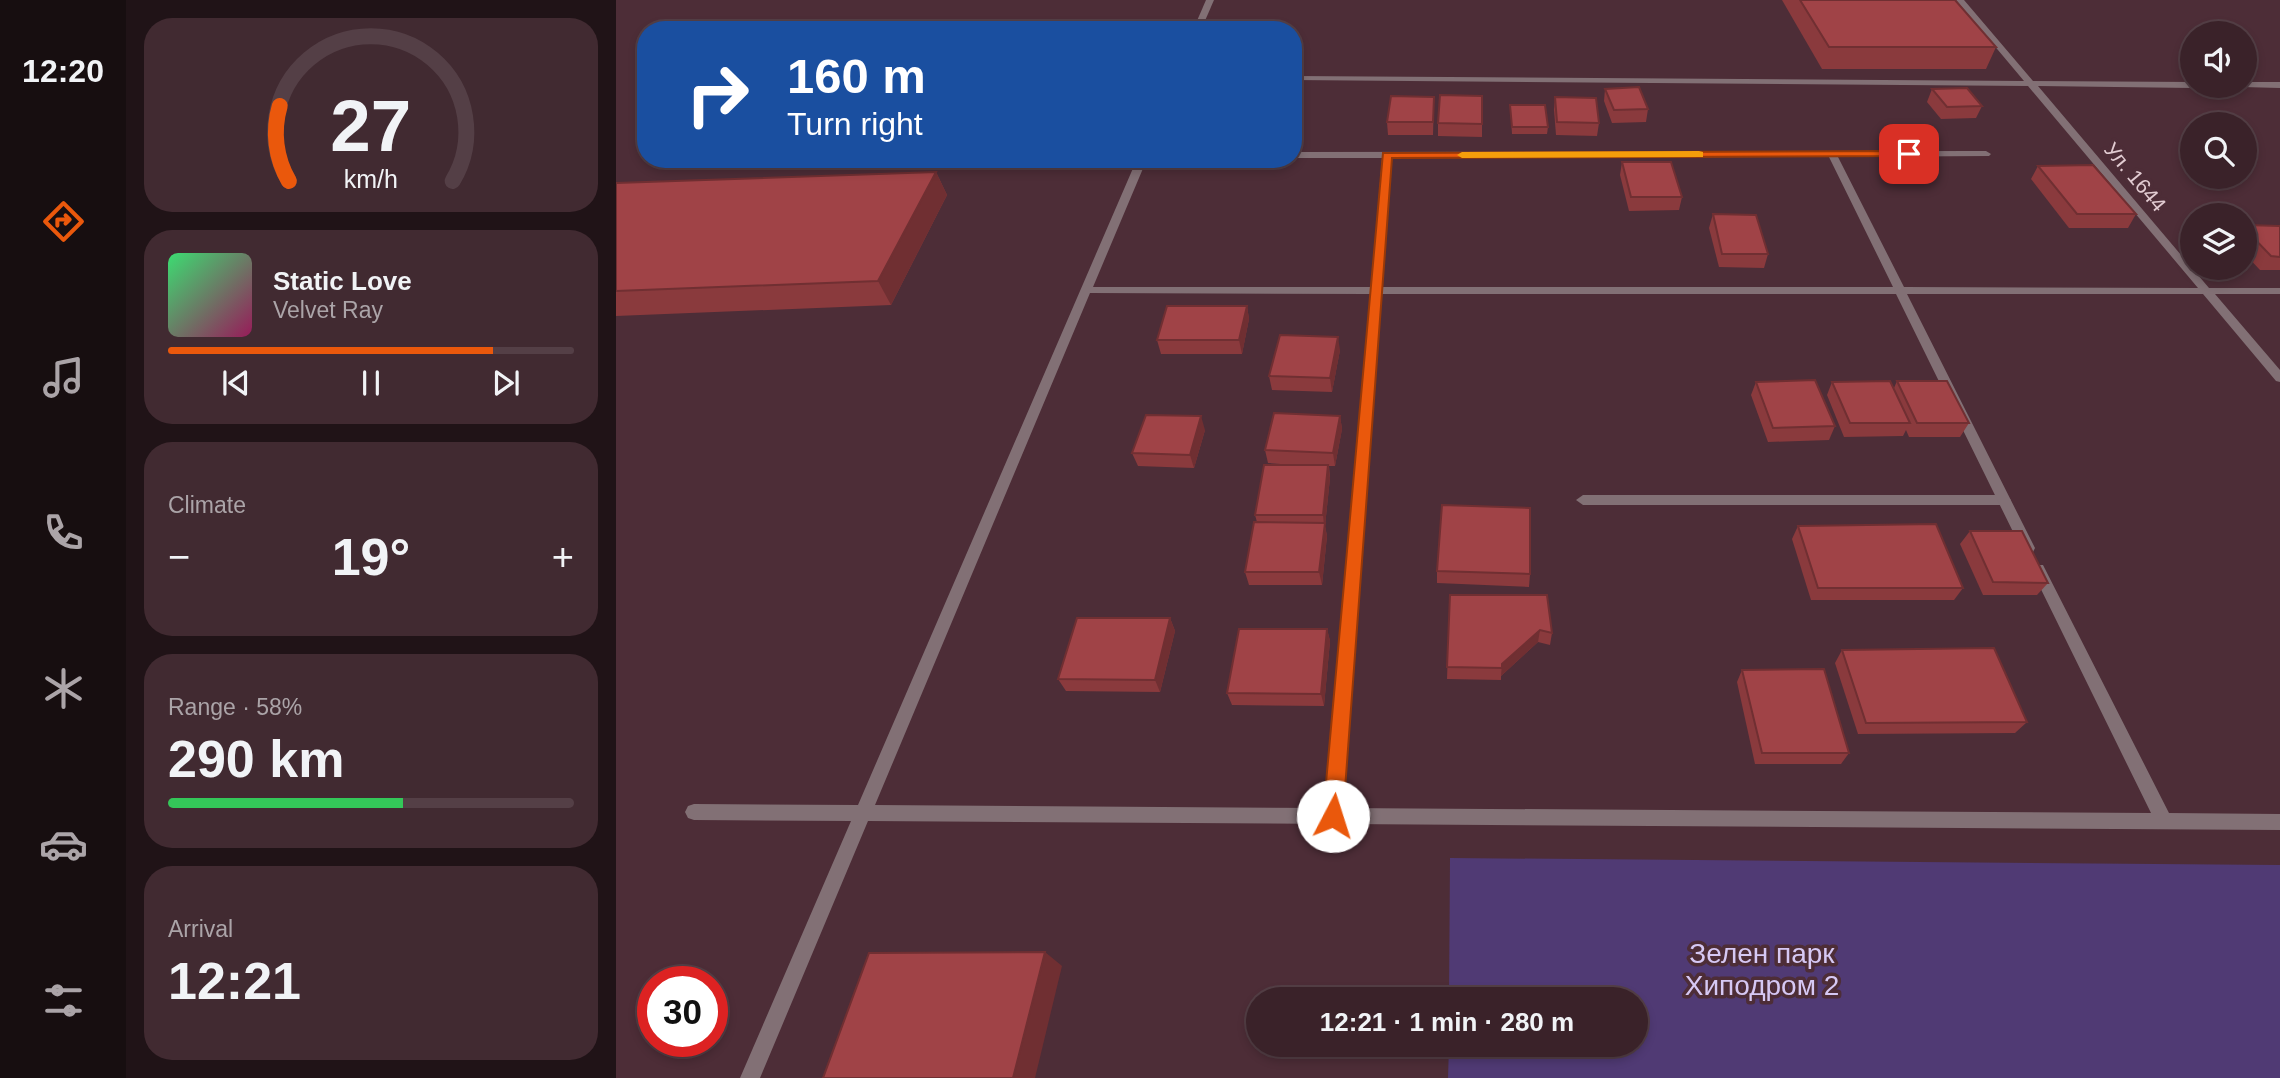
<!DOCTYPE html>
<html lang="en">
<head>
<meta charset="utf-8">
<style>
	:root { --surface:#3a2229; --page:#412a31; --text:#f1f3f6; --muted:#aba4a8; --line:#543f46; --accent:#ea580c }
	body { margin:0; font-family:Helvetica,sans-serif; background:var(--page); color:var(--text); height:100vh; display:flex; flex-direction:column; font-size:26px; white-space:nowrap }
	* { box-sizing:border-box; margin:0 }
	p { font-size:23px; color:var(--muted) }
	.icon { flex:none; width:38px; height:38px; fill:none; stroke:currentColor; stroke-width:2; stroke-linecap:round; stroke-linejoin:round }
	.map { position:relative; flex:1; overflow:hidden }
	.sheet { display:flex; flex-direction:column; gap:18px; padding:18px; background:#201317; width:490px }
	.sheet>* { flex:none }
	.top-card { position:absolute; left:21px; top:21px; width:665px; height:147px; border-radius:28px; box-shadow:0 4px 10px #0003,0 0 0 2px var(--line); background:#1a4fa0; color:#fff; overflow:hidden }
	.controls { position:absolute; left:1564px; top:21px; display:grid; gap:14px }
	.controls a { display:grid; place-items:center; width:77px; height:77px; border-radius:50%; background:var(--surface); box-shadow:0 4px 10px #0003,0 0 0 2px var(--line); font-size:35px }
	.speed { position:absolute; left:21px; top:966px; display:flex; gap:14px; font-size:35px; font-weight:700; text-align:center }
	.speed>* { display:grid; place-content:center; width:91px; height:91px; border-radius:50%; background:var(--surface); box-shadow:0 4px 10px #0003,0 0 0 2px var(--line); line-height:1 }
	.speed .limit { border:10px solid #d22; background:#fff; color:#111 }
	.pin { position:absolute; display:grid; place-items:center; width:60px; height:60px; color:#fff; margin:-30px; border-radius:14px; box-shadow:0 4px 10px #0006 }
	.me { position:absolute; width:77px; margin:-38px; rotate:5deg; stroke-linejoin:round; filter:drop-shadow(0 0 5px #0008) }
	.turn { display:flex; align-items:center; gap:24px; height:147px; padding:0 35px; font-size:32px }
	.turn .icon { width:91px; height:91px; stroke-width:2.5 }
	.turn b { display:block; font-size:49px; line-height:60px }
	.big { font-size:52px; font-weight:600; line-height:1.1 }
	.sheet .card { flex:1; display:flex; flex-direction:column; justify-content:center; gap:10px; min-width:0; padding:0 24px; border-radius:28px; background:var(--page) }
	.sheet .dial { align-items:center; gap:0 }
	.dial svg { height:182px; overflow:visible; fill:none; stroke:var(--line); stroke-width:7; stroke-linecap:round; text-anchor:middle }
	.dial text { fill:var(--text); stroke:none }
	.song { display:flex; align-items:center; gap:21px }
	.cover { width:84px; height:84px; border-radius:10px; background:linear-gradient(135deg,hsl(140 70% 55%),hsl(330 70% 35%)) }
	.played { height:7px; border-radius:4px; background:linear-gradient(90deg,var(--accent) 80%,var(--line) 80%) }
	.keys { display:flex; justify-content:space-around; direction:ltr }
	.heat { display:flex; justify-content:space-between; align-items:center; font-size:38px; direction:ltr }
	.charge { height:10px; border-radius:5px; background:linear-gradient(90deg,#34c759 58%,var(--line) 0) }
	.trip { position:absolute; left:630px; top:987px; width:402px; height:70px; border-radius:35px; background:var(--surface); box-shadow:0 4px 10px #0003,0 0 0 2px var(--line); font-weight:600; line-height:70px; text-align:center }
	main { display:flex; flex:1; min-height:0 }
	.tabs { display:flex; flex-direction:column; width:126px; justify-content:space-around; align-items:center; background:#170e10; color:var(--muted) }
	.tabs .icon { width:49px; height:49px }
	.tabs .on { color:var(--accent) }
	.tabs b { font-size:32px; color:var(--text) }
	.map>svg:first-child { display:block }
</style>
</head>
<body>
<main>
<nav class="tabs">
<b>12:20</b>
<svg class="icon on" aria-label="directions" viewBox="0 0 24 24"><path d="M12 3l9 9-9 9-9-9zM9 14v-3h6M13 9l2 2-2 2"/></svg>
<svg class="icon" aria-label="music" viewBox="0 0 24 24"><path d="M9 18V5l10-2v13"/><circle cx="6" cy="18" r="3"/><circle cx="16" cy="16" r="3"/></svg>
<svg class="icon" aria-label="phone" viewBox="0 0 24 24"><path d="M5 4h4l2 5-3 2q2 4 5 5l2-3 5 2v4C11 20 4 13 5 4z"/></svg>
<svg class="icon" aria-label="climate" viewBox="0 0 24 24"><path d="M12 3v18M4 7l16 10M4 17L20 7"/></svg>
<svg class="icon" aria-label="car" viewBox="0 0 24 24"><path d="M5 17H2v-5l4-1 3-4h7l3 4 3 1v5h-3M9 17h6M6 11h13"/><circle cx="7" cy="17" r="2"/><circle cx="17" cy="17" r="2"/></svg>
<svg class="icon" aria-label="filters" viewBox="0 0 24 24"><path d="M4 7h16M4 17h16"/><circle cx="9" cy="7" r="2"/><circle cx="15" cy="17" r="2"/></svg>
</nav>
<section class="sheet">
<div class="card dial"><svg viewBox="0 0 100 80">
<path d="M14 69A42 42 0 1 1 86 69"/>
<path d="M14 69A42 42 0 0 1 10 36" stroke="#ea580c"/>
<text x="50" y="56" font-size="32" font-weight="700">27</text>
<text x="50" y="72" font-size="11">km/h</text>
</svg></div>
<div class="card">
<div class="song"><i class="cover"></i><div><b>Static Love</b><p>Velvet Ray</p></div></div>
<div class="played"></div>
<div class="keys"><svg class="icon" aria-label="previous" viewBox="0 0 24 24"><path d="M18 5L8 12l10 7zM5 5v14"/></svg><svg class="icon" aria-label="pause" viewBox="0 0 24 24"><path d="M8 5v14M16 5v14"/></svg><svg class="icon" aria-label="next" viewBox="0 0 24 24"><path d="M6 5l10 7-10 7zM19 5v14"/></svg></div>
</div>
<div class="card"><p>Climate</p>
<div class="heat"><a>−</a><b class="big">19°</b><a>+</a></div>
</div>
<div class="card"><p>Range · 58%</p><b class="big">290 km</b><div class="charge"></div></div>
<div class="card"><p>Arrival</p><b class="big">12:21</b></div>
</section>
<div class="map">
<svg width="1664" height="1078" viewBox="0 0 1664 1078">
	<rect width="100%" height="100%" fill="#4d2d37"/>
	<path fill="#503a74" d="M834 858 1664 865V1078H832L833 1045H1020V999H833Z"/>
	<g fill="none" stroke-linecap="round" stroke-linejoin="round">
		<path fill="#827075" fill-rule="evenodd" d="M967 495H1388L1395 500 1388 505H967L960 500Z"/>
		<g fill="#827075" fill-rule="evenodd">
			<path d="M590 0H598L585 30H577Z"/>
			<path d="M1340 0H1348L1417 81 1577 82V86H1581L1577 88 1422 86 1593 288H1664V294H1599L1664 370V382L1660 381 1587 294H1291L1419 548 1417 552H1407L1405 548 1280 294H765L726 808 1535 813 1415 569 1417 565H1427L1553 813 1664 814V830L252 821 144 1078H124L235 821 78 820 72 818 69 812 72 806 78 804 242 805 521 159H531L477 287H755L766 158H677V152L1370 151 1375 154 1373 156 1222 157 1288 287 1582 288 1412 86 677 80V76L1408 81ZM1213 157 1277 287H766L775 158ZM474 293 754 294 709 808 259 805Z"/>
			<path d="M1629 82H1664V88L1626 87 1629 86Z"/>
		</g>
	</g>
	<g fill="#8a3a3d">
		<path d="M1166 0H1339L1380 47 1370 69H1206Z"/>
		<path d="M677 88 687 100 682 122H677Z"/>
		<path d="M989 89 1032 109 1030 122 996 123 988 101Z"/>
		<path d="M1316 89 1366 106 1360 118 1325 119 1311 102Z"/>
		<path d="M866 96V137L822 136V123Z"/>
		<path d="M818 97 817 135H772L771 122Z"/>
		<path d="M939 97 983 123 981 136 940 135 938 110Z"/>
		<path d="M894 105 932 127 931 134H896Z"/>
		<path d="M1006 162 1066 197 1063 210 1013 211 1004 175Z"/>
		<path d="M1422 166 1520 214 1512 228H1453L1415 179Z"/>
		<path d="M320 172 331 195 275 305 0 316V183Z"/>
		<path d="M1097 214 1152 254 1148 268 1103 267 1093 228Z"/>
		<path d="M1629 225 1664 226V270H1644L1629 254Z"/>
		<path d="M631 306 633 319 626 354H545L541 340Z"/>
		<path d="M724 350 716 392 656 390 653 376Z"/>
		<path d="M1281 381 1353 423 1344 437H1293L1290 430 1287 436 1228 437 1211 395 1216 382 1278 388Z"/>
		<path d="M1140 382 1219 426 1213 440 1152 442 1135 395Z"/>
		<path d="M724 416 726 429 719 466H713L714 478 709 526 711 536 706 585H633L629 572 641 522 639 515 679 465 652 463 649 450Z"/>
		<path d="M589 430 578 468 522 466 516 453Z"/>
		<path d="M1182 526 1347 588 1338 600H1195L1176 539Z"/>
		<path d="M1354 531 1432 583 1421 595H1367L1344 544Z"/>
		<path d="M821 571 914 574 913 587 821 583Z"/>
		<path d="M834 595 936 633 934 645 922 642 885 676V680L831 679Z"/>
		<path d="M554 618 559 631 544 692 450 691 442 679Z"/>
		<path d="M711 629 714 641 708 706 616 705 611 693Z"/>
		<path d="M1226 650 1411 722 1399 733 1242 734 1219 663Z"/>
		<path d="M1126 670 1233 753 1225 764H1139L1121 682Z"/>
	</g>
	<g fill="#702f32">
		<path d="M685 88 687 100 682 122 680 109Z"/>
		<path d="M320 172 331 195 275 305 262 281Z"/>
		<path d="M631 306 633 319 626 354 623 340Z"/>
		<path d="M722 337 724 350 716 392 714 378Z"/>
		<path d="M585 416 589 430 578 468 574 455Z"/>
		<path d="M724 416 726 429 719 466 717 453Z"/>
		<path d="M712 465 714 478 709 526 711 536 706 585 703 572 708 525 707 515Z"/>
		<path d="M554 618 559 631 544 692 539 680Z"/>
		<path d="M711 629 714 641 708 706 705 694Z"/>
		<path d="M924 630 922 642 885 676 886 664Z"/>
		<path d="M429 952 446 966 419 1078H397Z"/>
	</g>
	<g fill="#a04347" stroke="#702f32" stroke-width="2">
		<path d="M1184 0H1339L1380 47H1213Z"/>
		<path d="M1023 87 1032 109 998 110 989 89Z"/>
		<path d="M677 88H685L680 109H677Z"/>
		<path d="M1351 88 1366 106 1331 107 1316 89Z"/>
		<path d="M824 95 866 96V124L822 123Z"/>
		<path d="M775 96 818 97 817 122H771Z"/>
		<path d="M939 97 980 98 983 123 941 122Z"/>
		<path d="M894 105H929L932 127H896Z"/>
		<path d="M1006 162H1055L1066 197H1015Z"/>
		<path d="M1477 165 1520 214H1461L1422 166Z"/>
		<path d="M320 172 262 281 0 291V183Z"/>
		<path d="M1097 214 1140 215 1152 254H1106Z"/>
		<path d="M1629 225 1664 226V257L1655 256 1629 229Z"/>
		<path d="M551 306H631L623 340H541Z"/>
		<path d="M664 335 722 337 714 378 653 376Z"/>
		<path d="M1199 380 1219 426 1157 428 1140 382Z"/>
		<path d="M1274 381 1294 423H1234L1216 382Z"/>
		<path d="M1281 381H1331L1353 423H1301Z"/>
		<path d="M658 413 724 416 717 453 649 450Z"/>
		<path d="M530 415 585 416 574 455 516 453Z"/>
		<path d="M648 465H712L707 515H639Z"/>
		<path d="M826 505 914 508V574L821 571Z"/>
		<path d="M638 522 709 523 703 572H629Z"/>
		<path d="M1320 524 1347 588H1202L1182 526Z"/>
		<path d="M1354 531H1406L1432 583 1377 582Z"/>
		<path d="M834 595H931L936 633 924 630 886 664V668L831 667Z"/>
		<path d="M461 618H554L539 680 442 679Z"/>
		<path d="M623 629H711L705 694 611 693Z"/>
		<path d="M1378 648 1411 722 1250 723 1226 650Z"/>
		<path d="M1208 669 1233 753H1146L1126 670Z"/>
		<path d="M429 952 397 1078H207L253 953Z"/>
	</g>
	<path fill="#ea580c" stroke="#983908" stroke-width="2" d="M1293 151 1297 152V156L776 158 727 816 724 823 717 826 710 823 707 816 767 153Z"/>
	<path fill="#f59e0b" d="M1083 151 1087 152V157L846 158 841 155 846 152Z"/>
	<g text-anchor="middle" stroke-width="7" stroke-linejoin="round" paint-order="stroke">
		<g font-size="21" fill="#e2ccd2" stroke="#4d2d37">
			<text transform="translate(1519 177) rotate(50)" y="7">Ул. 1644</text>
		</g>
		<g font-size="28" fill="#d6c8f4" stroke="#4d2d37">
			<text x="1146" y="963">Зелен парк<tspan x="1146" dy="32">Хиподром 2</tspan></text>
		</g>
	</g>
</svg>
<div class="controls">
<a><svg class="icon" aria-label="sound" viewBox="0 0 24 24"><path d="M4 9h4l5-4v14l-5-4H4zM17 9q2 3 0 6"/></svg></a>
<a><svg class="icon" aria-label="search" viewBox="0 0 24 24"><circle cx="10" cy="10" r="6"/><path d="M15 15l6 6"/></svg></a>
<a><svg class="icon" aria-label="layers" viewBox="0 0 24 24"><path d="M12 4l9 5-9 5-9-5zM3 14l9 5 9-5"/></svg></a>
</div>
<div class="speed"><div class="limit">30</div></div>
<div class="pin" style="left:1293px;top:154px;background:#d93025"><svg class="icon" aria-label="arrive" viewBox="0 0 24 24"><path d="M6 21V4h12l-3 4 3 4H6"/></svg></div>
<svg class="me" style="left:717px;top:816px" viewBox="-20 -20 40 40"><circle r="19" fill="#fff"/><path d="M0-13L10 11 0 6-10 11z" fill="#ea580c"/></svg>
<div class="trip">12:21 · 1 min · 280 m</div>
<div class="top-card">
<div class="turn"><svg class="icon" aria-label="right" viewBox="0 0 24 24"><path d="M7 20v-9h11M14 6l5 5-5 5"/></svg><div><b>160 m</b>Turn right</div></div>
</div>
</div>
</main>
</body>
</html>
